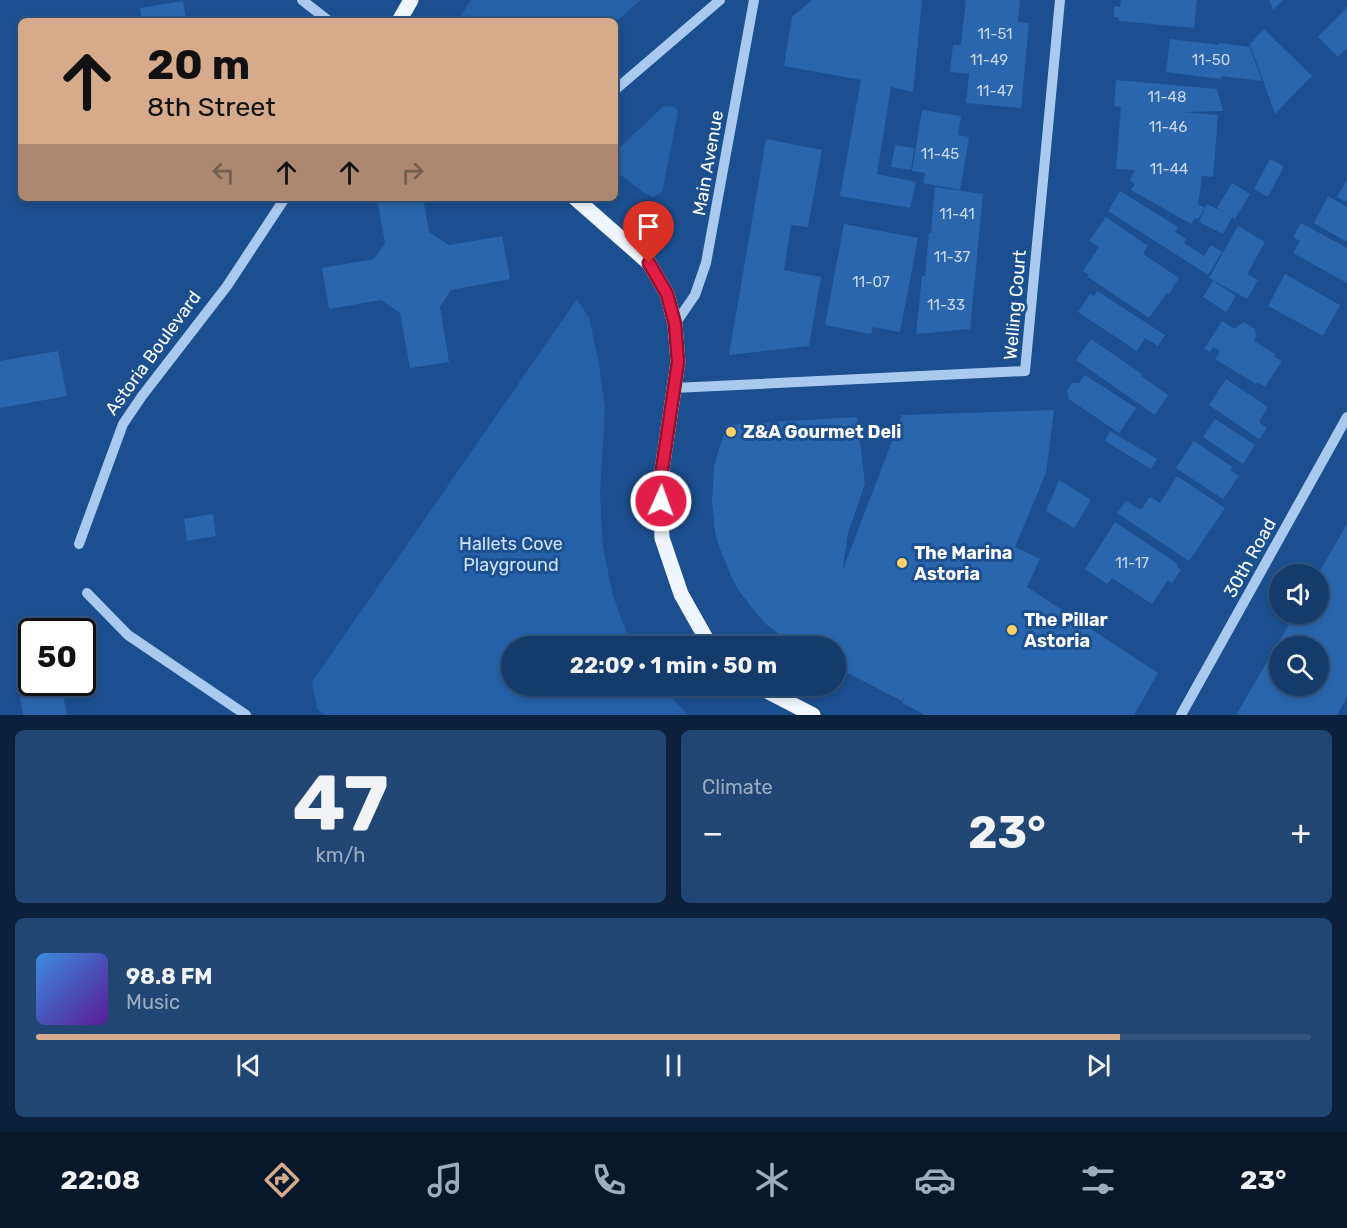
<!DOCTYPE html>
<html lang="en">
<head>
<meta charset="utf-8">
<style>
	:root { --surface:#143b6b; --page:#214673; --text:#f1f3f6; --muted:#9dadc1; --line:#33557e; --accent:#d6ab8b }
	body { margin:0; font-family:Rubik,sans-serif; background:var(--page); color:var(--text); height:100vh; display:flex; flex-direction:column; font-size:22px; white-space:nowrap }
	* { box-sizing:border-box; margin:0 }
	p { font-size:20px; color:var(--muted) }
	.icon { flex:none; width:33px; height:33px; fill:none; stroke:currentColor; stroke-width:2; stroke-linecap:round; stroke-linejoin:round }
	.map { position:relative; height:715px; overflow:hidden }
	.panel { display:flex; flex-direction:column; gap:15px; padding:15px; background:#0b203b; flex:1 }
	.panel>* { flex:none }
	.banner { position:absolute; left:18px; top:18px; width:600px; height:183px; border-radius:9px; box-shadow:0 3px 9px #0003,0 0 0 2px var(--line); background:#d6ab8b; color:#111; overflow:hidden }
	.fabs { position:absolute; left:1269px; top:564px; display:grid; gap:12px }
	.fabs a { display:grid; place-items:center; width:60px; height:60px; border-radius:50%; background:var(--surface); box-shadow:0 3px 9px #0003,0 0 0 2px var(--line); font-size:30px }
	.speed { position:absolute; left:18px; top:618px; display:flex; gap:12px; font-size:30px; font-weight:700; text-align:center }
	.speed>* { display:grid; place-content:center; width:78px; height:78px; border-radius:50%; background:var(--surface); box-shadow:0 3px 9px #0003,0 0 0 2px var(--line); line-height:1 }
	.speed .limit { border:3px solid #111; border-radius:9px; background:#fff; color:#111 }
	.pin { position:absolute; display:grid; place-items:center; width:51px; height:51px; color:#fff; margin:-62px -26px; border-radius:50% 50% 50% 0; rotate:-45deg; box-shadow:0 0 6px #0007 }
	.pin .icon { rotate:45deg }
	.me { position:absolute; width:66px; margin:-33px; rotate:2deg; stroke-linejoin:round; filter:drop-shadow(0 0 4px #0008) }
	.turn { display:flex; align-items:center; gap:21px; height:126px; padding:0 30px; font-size:27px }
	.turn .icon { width:78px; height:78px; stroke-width:2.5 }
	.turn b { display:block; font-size:42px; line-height:51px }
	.lanes { display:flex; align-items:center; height:57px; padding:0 30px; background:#0003; justify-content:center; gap:30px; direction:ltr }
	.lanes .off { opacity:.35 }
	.big { font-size:45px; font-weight:700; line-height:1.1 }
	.panel .tile { flex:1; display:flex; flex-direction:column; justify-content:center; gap:9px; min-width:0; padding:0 21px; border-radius:9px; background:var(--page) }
	.panel .dial { align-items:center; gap:0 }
	.dial b { font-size:78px; line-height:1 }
	.song { display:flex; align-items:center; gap:18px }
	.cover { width:72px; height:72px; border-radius:9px; background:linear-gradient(135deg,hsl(210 70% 55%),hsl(270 70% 35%)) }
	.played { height:6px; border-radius:3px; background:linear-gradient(90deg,var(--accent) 85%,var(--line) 85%) }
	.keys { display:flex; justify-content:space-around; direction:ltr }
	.heat { display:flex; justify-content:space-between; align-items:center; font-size:33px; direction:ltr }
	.panel .tiles { flex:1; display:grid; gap:15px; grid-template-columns:1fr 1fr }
	.tile:last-child { grid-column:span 2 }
	.trip { position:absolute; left:501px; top:636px; width:345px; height:60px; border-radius:30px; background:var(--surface); box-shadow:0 3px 9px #0003,0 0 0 2px var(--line); font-weight:700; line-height:60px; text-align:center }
	.tabs { display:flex; height:96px; justify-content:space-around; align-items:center; background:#08182b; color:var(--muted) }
	.tabs .icon { width:42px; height:42px }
	.tabs .current { color:var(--accent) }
	.tabs b { font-size:27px; color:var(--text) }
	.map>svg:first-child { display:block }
</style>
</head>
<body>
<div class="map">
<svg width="1347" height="715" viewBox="0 0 1347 715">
	<rect width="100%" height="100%" fill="#1b4f8f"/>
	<g fill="#2461a8">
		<path d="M471 0H641L615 22V21H457Z"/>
		<path d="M664 106 674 107 677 109 678 112 663 188 661 193 653 197 646 194 615 171V157L618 149Z"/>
		<path d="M577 299 589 318 599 363 605 408 600 493 603 547 613 596 626 631 635 646H512V686H661L688 715H325L317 709 312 682Z"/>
	</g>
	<g fill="#2a66ad" fill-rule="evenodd">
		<path d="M812 0H922L913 92 891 87 877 174 916 182 910 208 840 196 861 80 784 66 792 17Z"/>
		<path d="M966 0H1020L1018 22 1029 23 1021 108 966 103 969 74 950 72 953 45H961Z"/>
		<path d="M1121 0H1197L1194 28 1119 21V18L1114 17V6L1120 7Z"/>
		<path d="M1269 0H1283L1273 10Z"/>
		<path d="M183 1 186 21H142L140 8Z"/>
		<path d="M1347 7V48L1338 57 1318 37Z"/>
		<path d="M1264 29 1312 76 1275 114 1250 44Z"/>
		<path d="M1170 39 1219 45V43L1250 47 1262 81 1221 76V79L1166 72Z"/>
		<path d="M1116 80 1217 89 1223 111 1183 112 1218 115 1213 177 1202 176 1198 204 1205 208 1198 219 1195 218 1191 224 1131 190 1135 184 1130 180 1135 170 1116 169 1121 107 1114 106Z"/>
		<path d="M922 110 961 116 958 135 969 137 960 190 923 183 925 173 912 171Z"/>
		<path d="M766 139 822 150 808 227 791 225 784 270 821 277 809 346 729 355Z"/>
		<path d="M895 145 914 148 911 170 891 167Z"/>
		<path d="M1270 159 1284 166 1268 197 1254 189Z"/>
		<path d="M1347 180V202L1337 197Z"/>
		<path d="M1232 183 1250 194 1235 219 1232 217 1223 234 1199 222 1207 204 1227 214 1217 208Z"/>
		<path d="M935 187 983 194 970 329 916 334 922 276H925L929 233H931Z"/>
		<path d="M1120 191 1178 227 1175 232 1186 239 1184 243 1204 256 1211 245 1222 252 1208 275 1108 211Z"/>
		<path d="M1328 196 1347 207V242L1314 223Z"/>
		<path d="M377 198H423L429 232 449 245 502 236 510 279 451 290 440 307 449 362 410 368 400 313 381 300 329 309 322 268 374 259 385 243Z"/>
		<path d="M1106 217 1148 246 1143 254 1179 278 1169 294 1167 293 1149 318 1088 277 1089 275 1083 271 1099 247 1089 241Z"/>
		<path d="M1301 223 1347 248V283L1293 253 1300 241 1293 237Z"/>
		<path d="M844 224 918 238 900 332 873 327 871 334 825 325Z"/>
		<path d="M1238 226 1265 242 1247 274 1258 280 1247 299 1209 278Z"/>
		<path d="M1285 274 1340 305 1323 336 1268 306Z"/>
		<path d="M1213 281 1236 296 1226 312 1203 297Z"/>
		<path d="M1097 291 1165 335 1158 346 1145 338 1137 351 1078 312 1090 294 1094 296Z"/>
		<path d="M1222 321 1235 329 1238 325 1244 322 1255 329 1256 336 1254 341 1275 354 1274 356 1282 361 1265 387 1257 382 1256 384 1215 359 1220 351 1213 347 1210 352 1204 349Z"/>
		<path d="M1091 339 1142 374 1141 376 1168 395 1155 415 1076 360Z"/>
		<path d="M58 351 67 396 0 408V361Z"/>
		<path d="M1085 375 1136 408 1119 433 1069 399 1067 391 1072 383H1079Z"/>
		<path d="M1226 379 1268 407 1259 422 1267 428 1259 439 1209 405Z"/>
		<path d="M1054 410 1046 473 1015 547 1040 559 1027 587 1158 673 1134 715H925L902 703 908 689 902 701 836 667V646H796L789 642 766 624 756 613 739 591 732 578 718 544 715 531 712 502 714 467 718 452 727 425 857 417 865 484 848 533 842 572 902 415Z"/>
		<path d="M1215 419 1255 445 1243 464 1203 437Z"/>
		<path d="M1110 431 1157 459 1151 469 1105 441Z"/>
		<path d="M1194 441 1232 467 1230 470 1239 476 1223 499 1176 468Z"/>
		<path d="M1177 476 1225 508 1189 561 1117 513 1126 501 1141 510 1150 497 1160 503Z"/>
		<path d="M1059 480 1091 500 1074 528 1046 511Z"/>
		<path d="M213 514 216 536 187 541 184 519Z"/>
		<path d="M1115 522 1175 562 1178 565 1177 567 1181 570 1172 583 1168 580 1152 604 1112 578 1107 584 1085 569Z"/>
		<path d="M1347 524V697L1337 715H1236L1295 614H1318V574ZM1280 646H1318V686H1280Z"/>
		<path d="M61 685 67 715H23L19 692Z"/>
	</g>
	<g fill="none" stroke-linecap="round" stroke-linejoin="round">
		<g stroke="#a9c9ee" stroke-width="10">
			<path d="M302 0 329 21"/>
			<path d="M615 90 720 0"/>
			<path d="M675 324 695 295 706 263 754 0"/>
			<path d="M674 388 1025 371 1060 0"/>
			<path d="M79 544 123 424 142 396 227 286 285 198"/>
			<path d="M87 593 128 635 246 715"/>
			<path d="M1181 715 1347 417"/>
		</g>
		<g stroke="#f0f6ff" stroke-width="15">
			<path d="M399 21 411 0"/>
			<path d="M575 198 649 263 667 294 675 324 678 362 660 483 662 538 681 594 708 642 714 646"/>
			<path d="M757 686 813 715"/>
		</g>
	</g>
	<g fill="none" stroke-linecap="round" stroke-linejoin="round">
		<defs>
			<path id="route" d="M649 263 667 294 675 324 678 362 660 483 661 501"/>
		</defs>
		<use href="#route" stroke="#92132f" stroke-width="15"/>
		<use href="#route" stroke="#e11d48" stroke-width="10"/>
	</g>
	<g fill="#ffd166" stroke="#1b4f8f" stroke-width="2">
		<circle cx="731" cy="432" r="6"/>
		<circle cx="902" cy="563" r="6"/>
		<circle cx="1012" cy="630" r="6"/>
	</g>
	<g text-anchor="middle" stroke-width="6" stroke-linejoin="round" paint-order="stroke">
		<g font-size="15" fill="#cad9ea">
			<text x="995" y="39">11-51</text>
			<text x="989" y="65">11-49</text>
			<text x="1211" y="65">11-50</text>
			<text x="995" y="96">11-47</text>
			<text x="1167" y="102">11-48</text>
			<text x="1168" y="132">11-46</text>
			<text x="940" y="159">11-45</text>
			<text x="1169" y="174">11-44</text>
			<text x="957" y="219">11-41</text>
			<text x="952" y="262">11-37</text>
			<text x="871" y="287">11-07</text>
			<text x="946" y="310">11-33</text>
			<text x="1132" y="568">11-17</text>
		</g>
		<g font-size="18" fill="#fff" stroke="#1b4f8f">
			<text transform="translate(708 163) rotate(-80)" y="6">Main Avenue</text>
			<text transform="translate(1015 305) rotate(-85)" y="6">Welling Court</text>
			<text transform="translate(153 353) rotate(-54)" y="6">Astoria Boulevard</text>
			<text transform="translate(1250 558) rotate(-61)" y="6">30th Road</text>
		</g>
		<g font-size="18" font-weight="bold" fill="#fff" stroke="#1b4f8f" text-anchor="start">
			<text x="743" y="438">Z&amp;A Gourmet Deli</text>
			<text x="914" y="559">The Marina<tspan x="914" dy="21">Astoria</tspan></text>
			<text x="1024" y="626">The Pillar<tspan x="1024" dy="21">Astoria</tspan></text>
		</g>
		<g font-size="18" fill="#cfe3fa" stroke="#1b4f8f">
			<text x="511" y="550">Hallets Cove<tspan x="511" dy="21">Playground</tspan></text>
		</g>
	</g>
</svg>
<div class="fabs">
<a><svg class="icon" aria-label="sound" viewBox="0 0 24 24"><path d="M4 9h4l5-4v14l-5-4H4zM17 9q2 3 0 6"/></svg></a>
<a><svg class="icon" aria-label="search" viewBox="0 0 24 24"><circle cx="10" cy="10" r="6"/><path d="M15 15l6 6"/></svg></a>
</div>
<div class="speed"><div class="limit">50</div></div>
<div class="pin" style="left:649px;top:263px;background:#d93025"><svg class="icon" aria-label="arrive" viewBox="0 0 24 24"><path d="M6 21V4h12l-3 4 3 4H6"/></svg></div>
<svg class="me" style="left:661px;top:501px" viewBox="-20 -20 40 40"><circle r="17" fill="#e11d48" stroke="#fff" stroke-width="3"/><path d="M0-11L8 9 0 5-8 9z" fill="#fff"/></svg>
<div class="trip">22:09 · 1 min · 50 m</div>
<div class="banner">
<div class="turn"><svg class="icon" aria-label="ahead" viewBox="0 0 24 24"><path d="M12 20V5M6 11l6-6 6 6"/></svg><div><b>20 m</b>8th Street</div></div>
<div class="lanes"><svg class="icon off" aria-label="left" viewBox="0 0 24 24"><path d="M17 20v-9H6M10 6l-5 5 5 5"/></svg><svg class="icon" aria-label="ahead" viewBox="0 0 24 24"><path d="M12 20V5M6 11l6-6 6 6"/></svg><svg class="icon" aria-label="ahead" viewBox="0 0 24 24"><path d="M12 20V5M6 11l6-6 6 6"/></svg><svg class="icon off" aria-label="right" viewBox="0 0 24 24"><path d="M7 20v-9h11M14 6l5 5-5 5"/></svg></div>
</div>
</div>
<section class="panel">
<div class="tiles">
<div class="tile dial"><b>47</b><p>km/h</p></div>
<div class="tile"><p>Climate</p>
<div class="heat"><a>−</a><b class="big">23°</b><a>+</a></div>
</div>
<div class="tile">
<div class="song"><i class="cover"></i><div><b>98.8 FM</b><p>Music</p></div></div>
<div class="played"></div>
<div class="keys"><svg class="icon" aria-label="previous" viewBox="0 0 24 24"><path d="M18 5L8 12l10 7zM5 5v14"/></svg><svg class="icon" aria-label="pause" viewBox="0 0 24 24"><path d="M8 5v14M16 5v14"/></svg><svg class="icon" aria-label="next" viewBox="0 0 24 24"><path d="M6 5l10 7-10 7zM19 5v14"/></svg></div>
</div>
</div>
</section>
<nav class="tabs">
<b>22:08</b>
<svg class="icon current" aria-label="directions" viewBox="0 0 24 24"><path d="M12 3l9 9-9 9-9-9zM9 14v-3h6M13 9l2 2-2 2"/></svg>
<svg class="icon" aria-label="music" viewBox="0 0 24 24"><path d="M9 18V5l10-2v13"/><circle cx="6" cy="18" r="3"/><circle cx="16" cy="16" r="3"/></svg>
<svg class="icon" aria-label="phone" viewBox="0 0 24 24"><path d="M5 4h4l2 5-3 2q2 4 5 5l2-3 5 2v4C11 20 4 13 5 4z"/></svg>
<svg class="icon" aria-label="climate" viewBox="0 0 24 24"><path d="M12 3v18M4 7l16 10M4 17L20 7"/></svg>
<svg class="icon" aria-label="car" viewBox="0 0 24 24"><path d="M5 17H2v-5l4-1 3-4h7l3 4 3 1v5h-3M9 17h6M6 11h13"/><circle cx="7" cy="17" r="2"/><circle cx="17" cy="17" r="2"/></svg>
<svg class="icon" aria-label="filters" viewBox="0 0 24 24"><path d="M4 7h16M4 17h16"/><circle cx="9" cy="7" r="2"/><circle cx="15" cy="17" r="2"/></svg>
<b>23°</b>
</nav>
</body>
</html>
